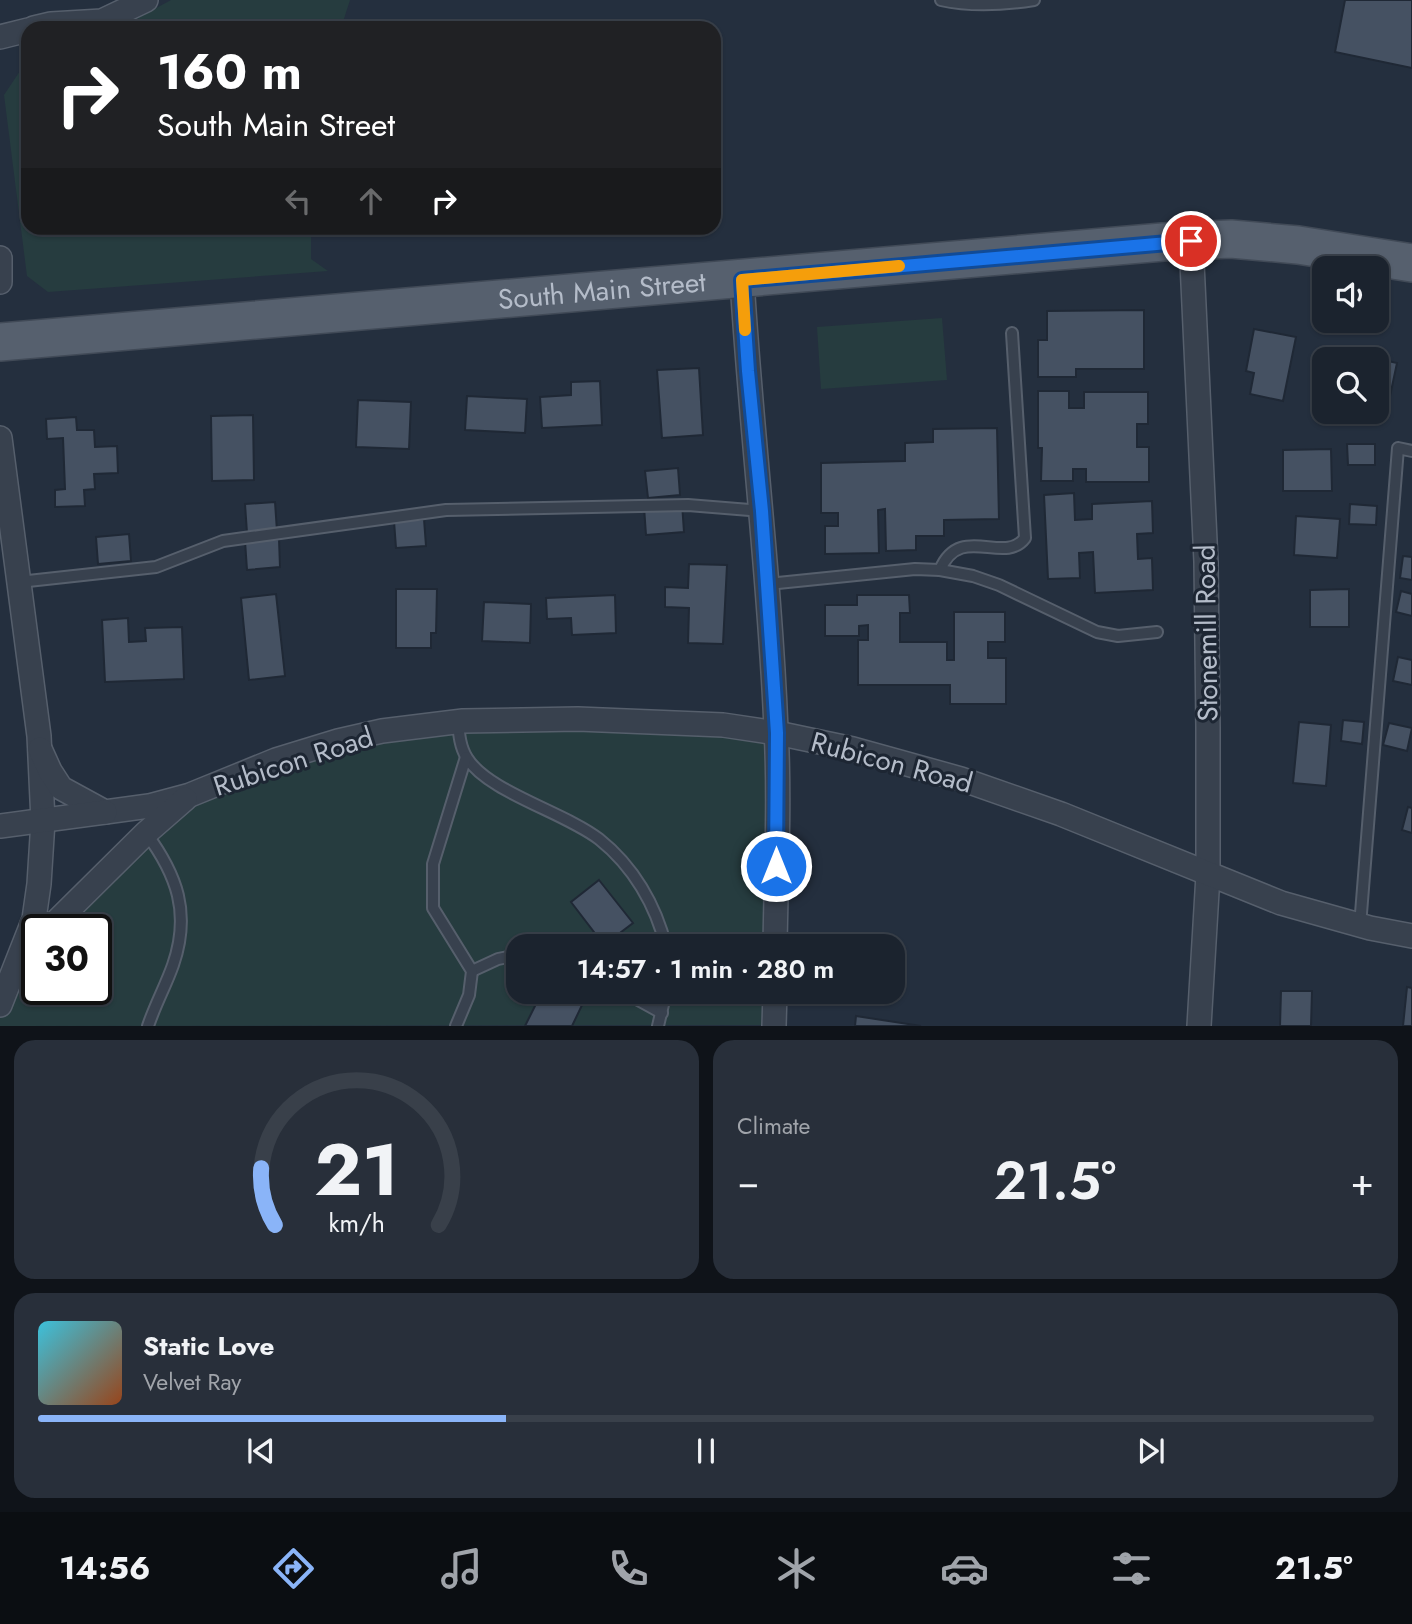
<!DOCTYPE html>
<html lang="en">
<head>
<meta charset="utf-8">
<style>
	:root { --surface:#1b232e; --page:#282f3a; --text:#f1f3f6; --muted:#a0a4aa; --line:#39404a; --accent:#8ab4f8 }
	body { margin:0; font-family:Jost,sans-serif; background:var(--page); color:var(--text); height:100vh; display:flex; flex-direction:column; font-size:26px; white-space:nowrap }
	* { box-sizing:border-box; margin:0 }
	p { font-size:23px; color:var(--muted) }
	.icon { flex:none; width:38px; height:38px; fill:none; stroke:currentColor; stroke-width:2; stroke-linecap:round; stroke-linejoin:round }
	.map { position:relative; height:1026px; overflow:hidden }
	.panel { display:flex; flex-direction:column; gap:14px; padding:14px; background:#0f1319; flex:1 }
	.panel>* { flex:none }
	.guide { position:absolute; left:21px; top:21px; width:700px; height:214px; border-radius:21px; box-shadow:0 2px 5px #0004,0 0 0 2px var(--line); background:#202124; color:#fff; overflow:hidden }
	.controls { position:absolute; left:1312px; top:256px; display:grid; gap:14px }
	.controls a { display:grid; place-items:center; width:77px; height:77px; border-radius:14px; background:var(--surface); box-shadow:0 2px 5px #0004,0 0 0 2px var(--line); font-size:35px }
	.speed { position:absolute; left:21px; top:914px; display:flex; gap:14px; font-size:35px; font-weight:700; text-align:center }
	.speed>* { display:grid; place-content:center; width:91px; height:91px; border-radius:50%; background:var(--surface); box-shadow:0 2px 5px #0004,0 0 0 2px var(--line); line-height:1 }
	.speed .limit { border:4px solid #111; border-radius:10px; background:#fff; color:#111 }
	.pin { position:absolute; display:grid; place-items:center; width:60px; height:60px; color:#fff; margin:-30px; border:4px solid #fff; border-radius:50%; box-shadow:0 2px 7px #0007 }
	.me { position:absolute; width:77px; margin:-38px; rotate:0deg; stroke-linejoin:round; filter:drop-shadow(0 0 5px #0008) }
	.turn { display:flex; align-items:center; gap:24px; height:147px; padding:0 21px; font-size:32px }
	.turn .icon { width:91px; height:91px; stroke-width:2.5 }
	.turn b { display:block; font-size:49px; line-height:60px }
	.lanes { display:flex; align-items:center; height:66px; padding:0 21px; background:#0003; justify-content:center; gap:35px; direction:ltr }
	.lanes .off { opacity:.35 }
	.big { font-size:52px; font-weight:600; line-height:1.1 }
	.panel .widget { flex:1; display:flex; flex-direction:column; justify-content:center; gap:10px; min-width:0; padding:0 24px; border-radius:21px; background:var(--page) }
	.panel .dial { align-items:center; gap:0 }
	.dial svg { height:182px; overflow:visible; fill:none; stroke:var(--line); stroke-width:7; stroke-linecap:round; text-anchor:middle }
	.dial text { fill:var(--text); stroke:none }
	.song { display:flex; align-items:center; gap:21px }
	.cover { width:84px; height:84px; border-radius:10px; background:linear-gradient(135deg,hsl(190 70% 55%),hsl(20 70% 35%)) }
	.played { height:7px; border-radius:4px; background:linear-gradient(90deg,var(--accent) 35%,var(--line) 35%) }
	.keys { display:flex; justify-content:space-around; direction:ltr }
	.heat { display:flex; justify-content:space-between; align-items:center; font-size:38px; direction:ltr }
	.panel .tiles { flex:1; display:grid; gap:14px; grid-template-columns:1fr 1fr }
	.widget:last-child { grid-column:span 2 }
	.trip { position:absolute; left:506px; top:934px; width:399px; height:70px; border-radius:21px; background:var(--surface); box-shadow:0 2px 5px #0004,0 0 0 2px var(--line); font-weight:600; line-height:70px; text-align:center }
	.tab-bar { display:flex; height:112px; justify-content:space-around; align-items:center; background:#0b0e12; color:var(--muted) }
	.tab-bar .icon { width:49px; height:49px }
	.tab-bar .on { color:var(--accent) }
	.tab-bar b { font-size:32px; color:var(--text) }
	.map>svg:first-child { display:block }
</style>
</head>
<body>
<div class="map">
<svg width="1412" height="1026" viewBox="0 0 1412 1026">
	<rect width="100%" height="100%" fill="#242f3e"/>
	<g fill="#263c3f">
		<path d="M171 0H350L341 28H120Z"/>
		<path d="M28 59V228H311V259L328 271 48 292 27 276 4 95Z"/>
		<path d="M942 318 947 380 821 389 817 327Z"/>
		<path d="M464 721 777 733 775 947H518V992H775L774 1025 0 1026V1005L37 942V989H96V929H49L190 795 276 760Z"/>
	</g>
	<g fill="#455162" stroke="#1f2835" stroke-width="2">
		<path d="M1345 0H1412V68L1335 52Z"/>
		<path d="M1144 310V369H1076V377H1038V340H1047V311Z"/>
		<path d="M1254 329 1296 337 1283 401 1250 394 1254 373 1246 371Z"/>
		<path d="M1357 354 1397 363 1389 401 1377 398V359H1356Z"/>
		<path d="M699 368 703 435 662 438 657 370Z"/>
		<path d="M600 381 602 425 542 428 540 397 571 395V382Z"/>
		<path d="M1038 391H1069V408H1084V392H1148V424H1137V447H1149V482H1086V469H1073V481H1041L1042 448H1038Z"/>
		<path d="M467 396 527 399 525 433 465 430Z"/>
		<path d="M358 400 411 402 409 449 356 447Z"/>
		<path d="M253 415 254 480 212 481 211 416Z"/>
		<path d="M76 417 77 430H94L95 447 117 446 118 473 94 474 95 489 84 490 85 506 55 507V490L65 489 63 438 47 439 46 419Z"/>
		<path d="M997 428 999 519 944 520V536H916V550L886 551 885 509 878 510 879 553 825 554V526H838V513H821V463L905 461V443L933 442V429Z"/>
		<path d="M1347 444H1375V465H1348Z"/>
		<path d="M1331 449 1332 491H1283V450Z"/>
		<path d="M678 468 680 495 648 498 645 471Z"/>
		<path d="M1074 493 1075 520 1092 519V504L1152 501 1153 533 1137 534 1138 559 1152 558 1153 590 1095 593 1093 552 1079 553 1080 578 1048 579 1044 495Z"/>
		<path d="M275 502 277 531 247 533 245 504Z"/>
		<path d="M682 503 684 532 646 535 644 507Z"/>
		<path d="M1350 504 1377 506 1376 525 1349 524Z"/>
		<path d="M1296 516 1340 519 1337 558 1294 555Z"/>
		<path d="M424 519 426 546 396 548 394 521Z"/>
		<path d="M129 534 131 561 98 564 96 537Z"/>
		<path d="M279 539 280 567 247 570 245 541Z"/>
		<path d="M1403 556 1412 557V580L1400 578Z"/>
		<path d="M689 564 727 565 723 644 688 643 689 608 665 607V587L688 588Z"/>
		<path d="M396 589H437L436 633H431V648H396Z"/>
		<path d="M1349 589V627H1310V590Z"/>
		<path d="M1401 591 1412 594V616L1396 612Z"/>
		<path d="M276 594 285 676 249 680 241 598Z"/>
		<path d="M615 595 616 633 572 635 571 618 547 619 546 598Z"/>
		<path d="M857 595H909L910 613H900V642H947V660H954V612H1005V642H988V658H1006V704H950V685H858V640H868V625L859 626V636H825V605H857Z"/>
		<path d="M484 602 531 604 530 643 482 641Z"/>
		<path d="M128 618 129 642 146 641 145 628 182 627 184 679 105 682 102 620Z"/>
		<path d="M1398 657 1412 660V685L1393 681Z"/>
		<path d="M1343 720 1364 722 1362 744 1341 741Z"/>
		<path d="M1299 722 1331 725 1326 786 1293 783Z"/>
		<path d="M1389 723 1412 728 1407 751 1383 745Z"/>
		<path d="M1408 807 1412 808V833L1402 830Z"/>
		<path d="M599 880 633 923 604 945 571 902Z"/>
		<path d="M1407 987 1412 988V1026H1403Z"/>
		<path d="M1281 991H1312L1311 1026H1280Z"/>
		<path d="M542 992H567L584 1001 572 1026H525Z"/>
		<path d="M856 1016 921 1026H855Z"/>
	</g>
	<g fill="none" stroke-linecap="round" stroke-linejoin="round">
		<defs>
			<g id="service">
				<path d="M941 0C972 7 1003 5 1034 0"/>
				<path d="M940 570C960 522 1004 566 1025 538L1012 333"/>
				<path d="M19 582 156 567 223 541 446 510 688 505 762 511"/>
				<path d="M768 584 915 569 940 570 973 576 999 585 1097 632 1118 636 1157 632"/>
				<path d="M458 722C459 734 460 747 467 758 488 792 564 812 599 839 633 866 656 905 666 947"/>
				<path d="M146 833C177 875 191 913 173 965 166 985 155 1005 148 1026"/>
				<path d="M1360 926 1398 448 1412 451"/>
				<path d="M472 971 498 959 518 955"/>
				<path d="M624 992 662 1013"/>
				<path d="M456 1026 469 995 472 971 433 908V864L466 757"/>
				<path d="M658 1026 666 992"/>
			</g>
			<g id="minor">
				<path d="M34 28 51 24 102 21 146 0"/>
				<path d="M0 37 28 30"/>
				<path d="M1191 241 1206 562 1208 728V875L1199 1026"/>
				<path d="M0 258V282"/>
				<path d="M742 280C751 430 770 579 776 729 780 801 776 875 775 947"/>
				<path d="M0 438 39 736 43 821 39 884 34 919 0 1005"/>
				<path d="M40 749 50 771 61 788 105 812 149 806 190 795 276 760 338 741 382 731 463 721 578 719 723 725 777 733 853 749 961 779 1061 814 1281 903 1370 928 1412 936"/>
				<path d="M0 826 105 812"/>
				<path d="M49 929 146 833 185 799"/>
				<path d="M774 1026 775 992"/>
			</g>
			<g id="primary">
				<path id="s1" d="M0 342 1163 242 1231 239 1298 245 1412 263"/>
			</g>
		</defs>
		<use href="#service" stroke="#565f6c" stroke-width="14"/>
		<use href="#minor" stroke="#565f6c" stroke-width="26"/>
		<use href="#primary" stroke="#414a57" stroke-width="40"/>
		<use href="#service" stroke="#38414e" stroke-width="10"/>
		<use href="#minor" stroke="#38414e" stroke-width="23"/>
		<use href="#primary" stroke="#56606e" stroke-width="37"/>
	</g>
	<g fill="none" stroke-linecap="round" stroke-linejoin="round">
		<defs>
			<path id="route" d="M776 866 777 733 774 688 762 511 748 371 742 280 1191 241"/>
		</defs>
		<use href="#route" stroke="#114b97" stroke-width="18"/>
		<use href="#route" stroke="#1a73e8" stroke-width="12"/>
		<path stroke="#f59e0b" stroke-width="12" d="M745 330 742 280 899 266"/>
	</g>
	<g text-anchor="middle" stroke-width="6" stroke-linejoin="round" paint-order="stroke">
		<g font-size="28" fill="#b4bcc9" stroke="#1d2633">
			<text dy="10" stroke="none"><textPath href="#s1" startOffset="604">South Main Street</textPath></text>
			<text transform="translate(1206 633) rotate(-91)" y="10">Stonemill Road</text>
			<text transform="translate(293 761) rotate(-18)" y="10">Rubicon Road</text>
			<text transform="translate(892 762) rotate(15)" y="10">Rubicon Road</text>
		</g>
	</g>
</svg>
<div class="controls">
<a><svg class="icon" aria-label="sound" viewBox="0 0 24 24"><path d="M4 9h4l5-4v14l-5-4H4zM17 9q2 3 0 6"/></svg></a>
<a><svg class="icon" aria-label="search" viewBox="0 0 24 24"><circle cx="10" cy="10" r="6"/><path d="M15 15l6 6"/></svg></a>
</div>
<div class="speed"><div class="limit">30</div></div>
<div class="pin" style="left:1191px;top:241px;background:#d93025"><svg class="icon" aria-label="arrive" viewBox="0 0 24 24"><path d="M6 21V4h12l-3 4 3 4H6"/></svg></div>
<svg class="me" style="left:776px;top:866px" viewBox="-20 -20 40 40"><circle r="17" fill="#1a73e8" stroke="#fff" stroke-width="3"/><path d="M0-11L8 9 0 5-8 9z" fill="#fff"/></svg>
<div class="trip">14:57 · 1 min · 280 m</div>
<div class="guide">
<div class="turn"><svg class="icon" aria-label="right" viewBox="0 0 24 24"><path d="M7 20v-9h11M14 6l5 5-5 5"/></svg><div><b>160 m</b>South Main Street</div></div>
<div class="lanes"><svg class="icon off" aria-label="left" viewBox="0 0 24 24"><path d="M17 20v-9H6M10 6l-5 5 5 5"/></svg><svg class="icon off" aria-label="ahead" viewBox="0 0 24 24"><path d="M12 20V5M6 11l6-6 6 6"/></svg><svg class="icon" aria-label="right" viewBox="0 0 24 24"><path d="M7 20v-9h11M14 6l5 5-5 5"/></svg></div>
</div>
</div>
<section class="panel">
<div class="tiles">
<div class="widget dial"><svg viewBox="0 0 100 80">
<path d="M14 69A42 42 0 1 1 86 69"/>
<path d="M14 69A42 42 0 0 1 8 44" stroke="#8ab4f8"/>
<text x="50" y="56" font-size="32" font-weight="700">21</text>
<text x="50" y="72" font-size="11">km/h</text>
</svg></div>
<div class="widget"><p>Climate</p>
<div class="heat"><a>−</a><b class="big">21.5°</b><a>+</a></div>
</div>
<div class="widget">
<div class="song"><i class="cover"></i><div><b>Static Love</b><p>Velvet Ray</p></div></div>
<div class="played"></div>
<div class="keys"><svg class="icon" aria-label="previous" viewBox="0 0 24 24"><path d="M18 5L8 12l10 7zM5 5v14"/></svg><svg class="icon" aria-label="pause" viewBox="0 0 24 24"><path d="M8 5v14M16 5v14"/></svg><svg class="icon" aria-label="next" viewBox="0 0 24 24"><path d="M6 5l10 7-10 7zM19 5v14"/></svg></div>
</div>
</div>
</section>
<nav class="tab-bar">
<b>14:56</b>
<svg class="icon on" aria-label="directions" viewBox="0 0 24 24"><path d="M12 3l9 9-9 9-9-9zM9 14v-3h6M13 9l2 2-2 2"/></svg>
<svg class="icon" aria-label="music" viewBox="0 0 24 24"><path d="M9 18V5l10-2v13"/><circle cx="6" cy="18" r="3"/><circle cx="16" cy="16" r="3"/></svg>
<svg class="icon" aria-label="phone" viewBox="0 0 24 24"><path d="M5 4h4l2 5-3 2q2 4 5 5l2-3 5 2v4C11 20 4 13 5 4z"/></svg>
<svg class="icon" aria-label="climate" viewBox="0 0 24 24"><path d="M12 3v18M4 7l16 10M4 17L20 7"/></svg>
<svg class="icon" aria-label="car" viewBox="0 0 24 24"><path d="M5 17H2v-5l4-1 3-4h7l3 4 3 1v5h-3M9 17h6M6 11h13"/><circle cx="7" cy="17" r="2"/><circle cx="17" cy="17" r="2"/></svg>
<svg class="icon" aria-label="filters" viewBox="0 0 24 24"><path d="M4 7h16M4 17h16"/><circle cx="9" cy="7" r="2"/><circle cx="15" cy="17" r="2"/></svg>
<b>21.5°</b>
</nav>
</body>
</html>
